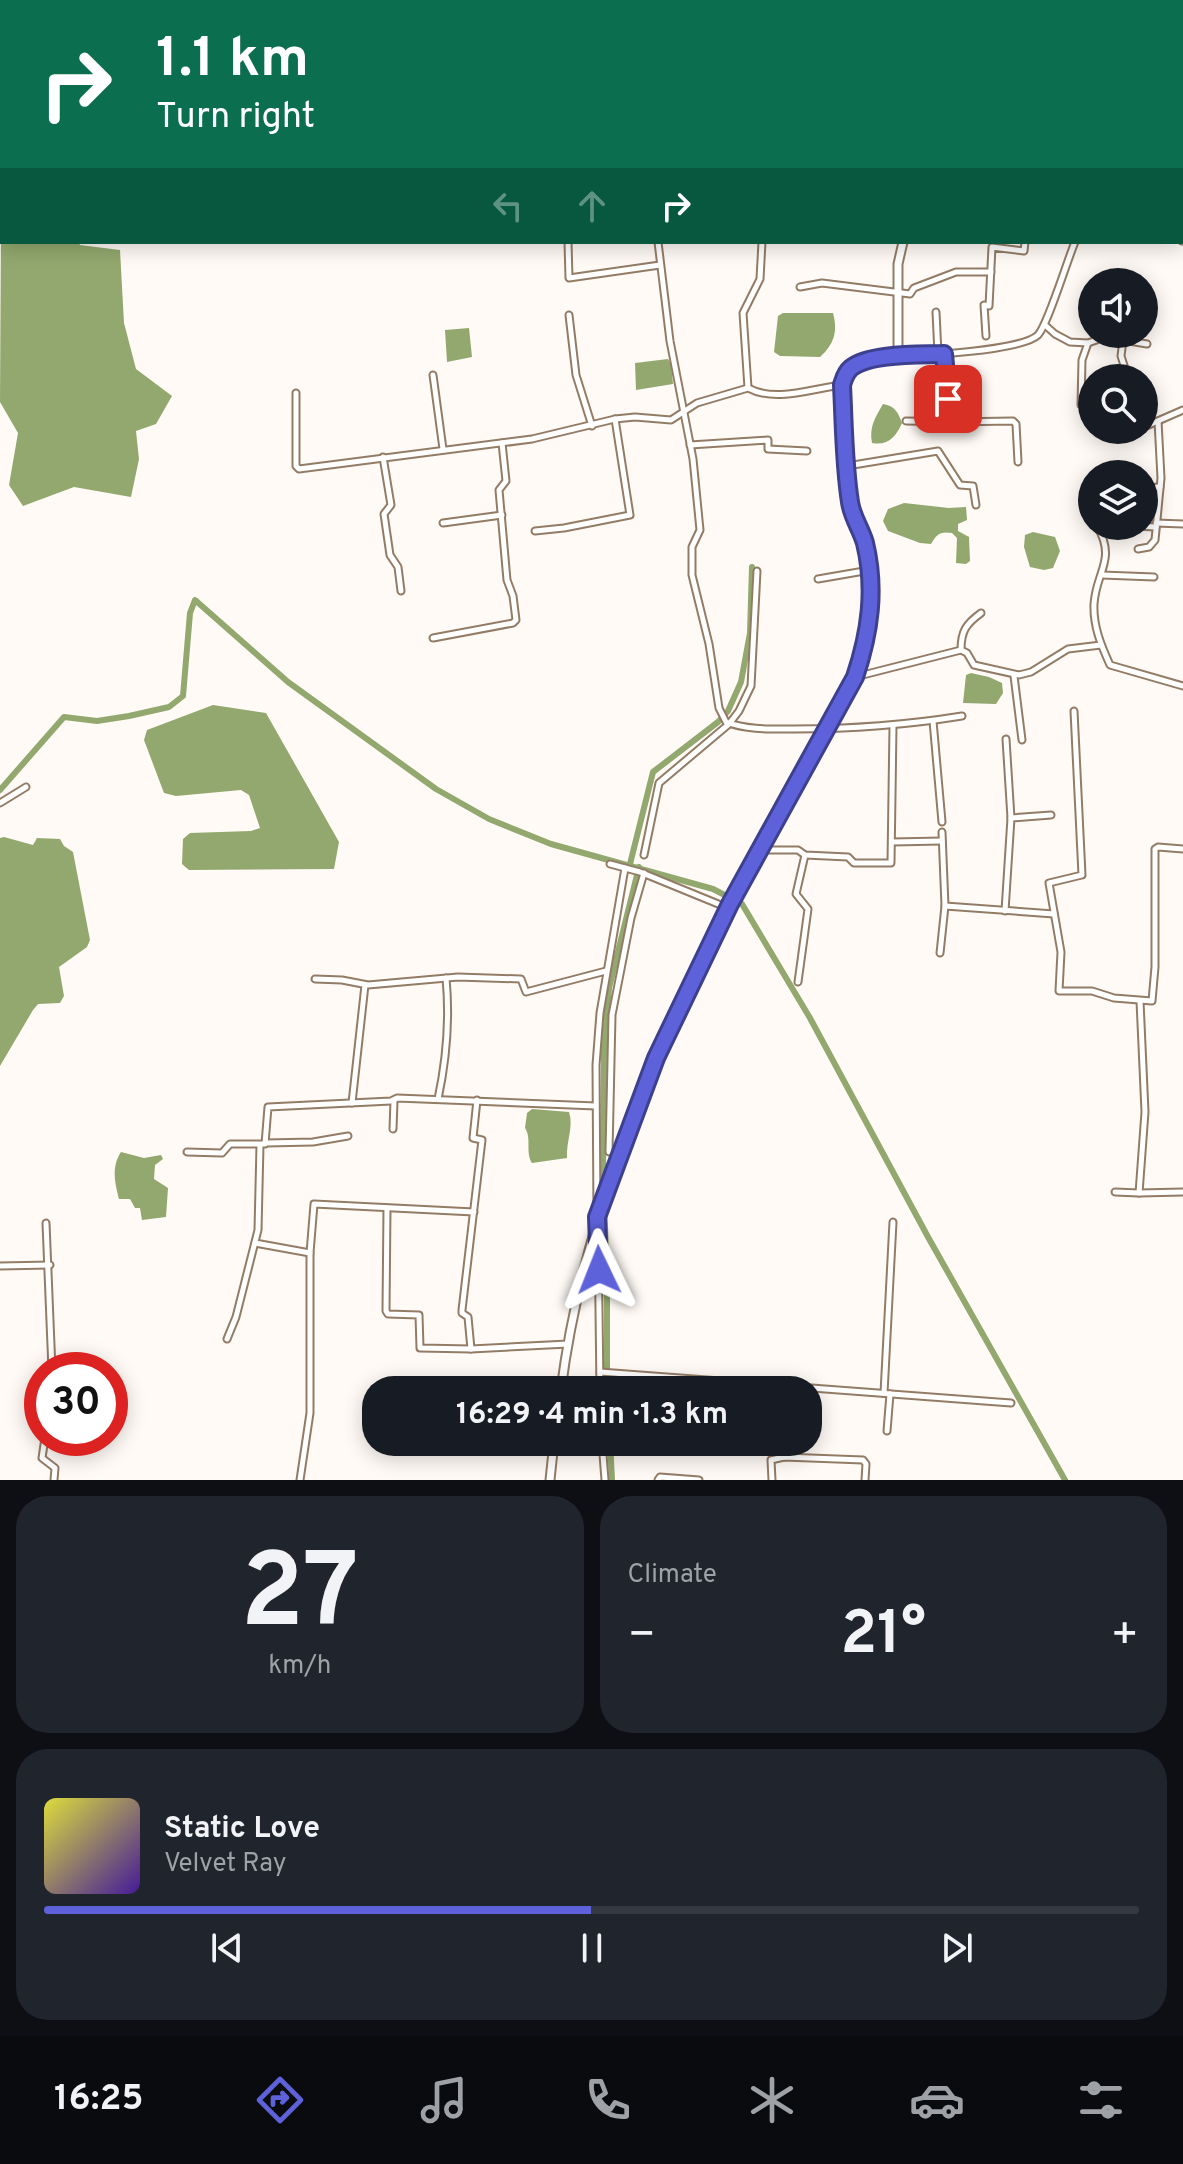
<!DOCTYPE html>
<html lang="en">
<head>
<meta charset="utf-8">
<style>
	:root { --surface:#171b24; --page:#20242c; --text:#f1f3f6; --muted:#9ea1a6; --line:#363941; --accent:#5e62da }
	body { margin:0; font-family:Overpass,sans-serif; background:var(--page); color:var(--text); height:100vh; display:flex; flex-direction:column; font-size:30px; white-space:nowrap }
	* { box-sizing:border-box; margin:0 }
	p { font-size:26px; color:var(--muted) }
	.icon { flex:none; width:44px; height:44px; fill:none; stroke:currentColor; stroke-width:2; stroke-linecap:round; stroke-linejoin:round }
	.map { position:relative; height:1480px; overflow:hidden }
	.side { display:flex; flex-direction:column; gap:16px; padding:16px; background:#0d0f14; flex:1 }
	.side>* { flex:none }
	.banner { position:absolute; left:0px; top:0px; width:1184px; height:244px; box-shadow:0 4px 20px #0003; background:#0b6e4f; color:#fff; overflow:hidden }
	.controls { position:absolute; left:1078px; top:268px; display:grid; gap:16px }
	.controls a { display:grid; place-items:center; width:80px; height:80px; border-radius:50%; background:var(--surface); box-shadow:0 4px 20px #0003; font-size:40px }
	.speed { position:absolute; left:24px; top:1352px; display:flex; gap:16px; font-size:40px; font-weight:700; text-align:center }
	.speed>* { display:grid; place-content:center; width:104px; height:104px; border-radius:50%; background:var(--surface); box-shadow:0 4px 20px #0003; line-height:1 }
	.speed .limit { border:12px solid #d22; background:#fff; color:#111 }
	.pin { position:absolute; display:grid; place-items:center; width:68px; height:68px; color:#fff; margin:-34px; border-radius:16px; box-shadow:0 4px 12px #0006 }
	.me { position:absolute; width:88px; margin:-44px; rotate:358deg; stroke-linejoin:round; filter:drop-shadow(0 0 6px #0008) }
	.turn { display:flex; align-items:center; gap:28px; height:168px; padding:0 24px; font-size:36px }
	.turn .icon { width:104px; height:104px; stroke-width:2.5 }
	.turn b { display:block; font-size:56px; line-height:68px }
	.lanes { display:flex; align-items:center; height:76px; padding:0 24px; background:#0003; justify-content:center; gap:40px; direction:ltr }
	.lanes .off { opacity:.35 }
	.big { font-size:60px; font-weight:700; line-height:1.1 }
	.side .tile { flex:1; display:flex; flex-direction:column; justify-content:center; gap:12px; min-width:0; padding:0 28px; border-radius:32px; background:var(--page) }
	.side .dial { align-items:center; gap:0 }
	.dial b { font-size:104px; line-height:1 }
	.song { display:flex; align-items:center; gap:24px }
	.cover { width:96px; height:96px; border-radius:12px; background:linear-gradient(135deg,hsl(60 70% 55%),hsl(260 70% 35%)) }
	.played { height:8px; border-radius:4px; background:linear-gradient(90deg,var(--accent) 50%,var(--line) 50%) }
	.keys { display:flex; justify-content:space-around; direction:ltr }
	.heat { display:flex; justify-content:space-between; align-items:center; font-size:44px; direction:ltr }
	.side .tiles { flex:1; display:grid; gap:16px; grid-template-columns:1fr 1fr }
	.tile:last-child { grid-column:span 2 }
	.trip { position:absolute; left:362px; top:1376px; width:460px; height:80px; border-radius:32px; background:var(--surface); box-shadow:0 4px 20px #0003; font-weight:700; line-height:80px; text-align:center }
	.dock { display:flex; height:128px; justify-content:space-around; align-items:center; background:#090b0e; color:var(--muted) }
	.dock .icon { width:56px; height:56px }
	.dock .selected { color:var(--accent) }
	.dock b { font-size:36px; color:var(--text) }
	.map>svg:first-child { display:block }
</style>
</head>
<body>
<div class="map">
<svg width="1183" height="1480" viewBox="0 0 1183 1480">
	<rect width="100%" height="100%" fill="#fffaf5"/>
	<g fill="#92a86e">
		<path d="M2 39V242H79L80 245 120 250 124 323 136 369 172 396 156 424 136 431 139 459 131 497 74 487 23 506 9 485 18 433 0 402Z"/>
		<path d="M783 313H833C838 332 834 344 820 357L780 356 774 352 778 316Z"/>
		<path d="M469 328 472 357 447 362 445 330Z"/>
		<path d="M668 359 671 364 673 384 636 390 635 363Z"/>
		<path d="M883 404C895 406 898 412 902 423 896 437 888 446 872 443 869 427 875 418 883 404Z"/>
		<path d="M904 503 949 508 966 507 967 520 958 524V531L969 537 970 561 966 564 956 563 957 538 952 533C940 531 937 534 931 544L920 543 888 531 883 521 888 509Z"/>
		<path d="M1033 532 1055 537 1060 551 1053 568 1044 570 1030 567 1024 547 1025 535Z"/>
		<path d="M971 673 989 677 1002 683 1003 693 996 704 963 703 966 675Z"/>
		<path d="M213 705 266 713 339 842 334 869 189 870 182 864 183 839 190 833 251 831 260 828 249 795 241 790 176 796 164 793 144 740 147 730Z"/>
		<path d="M4 837 33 845 37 838 60 839 64 846 73 852 90 940 87 947 59 967 64 996 60 1003 38 1004 33 1010 0 1066V838Z"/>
		<path d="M532 1109 569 1112C574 1126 566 1142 567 1158L532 1163C525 1152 532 1138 525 1128L527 1113Z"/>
		<path d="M121 1152 144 1158 161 1155 163 1159 155 1165 154 1179 168 1188 166 1217 142 1220 140 1208H135L130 1199H119C115 1183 111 1167 121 1152Z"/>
	</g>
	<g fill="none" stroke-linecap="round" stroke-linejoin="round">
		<g stroke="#92a86e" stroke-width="6">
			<path d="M0 790 64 717 97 721 129 716 169 707 183 696 190 613 195 600 288 682 436 789 489 819 551 844 713 889 742 904 810 1018 928 1237 1065 1480"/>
			<path d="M630 864 653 772 718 722 728 711 741 682 750 633 752 567"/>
			<path d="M607 1390V1277L603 1177 604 1049 609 988 639 867"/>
			<path d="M610 1442 612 1480"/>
		</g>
		<defs>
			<g id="street">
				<path d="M639 0 640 2"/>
				<path d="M764 0V2"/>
				<path d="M818 0V2"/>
				<path d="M746 2 760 0"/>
				<path d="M913 2V1"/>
				<path d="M1069 2V0"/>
				<path d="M1182 65H1183"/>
				<path d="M1182 241H1183"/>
				<path d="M568 242 569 278 660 265"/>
				<path d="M658 242 670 341 693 459 700 530 692 547V575L709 644 719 708 726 722C747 730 771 729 794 729 850 729 906 725 962 716"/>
				<path d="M800 287 822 283 910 294 914 288 956 272H991"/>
				<path d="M936 312 938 354"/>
				<path d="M569 315 576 375 592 426"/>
				<path d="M1045 325 1055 334 1070 342 1088 343 1105 337 1147 344"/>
				<path d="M986 336 984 305 989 306 992 247 1024 251 1025 242"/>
				<path d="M1123 340 1121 356 1128 378"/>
				<path d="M944 354 950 422 1013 421 1016 424 1018 462"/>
				<path d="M890 357C917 356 1022 351 1038 335 1048 324 1067 261 1075 242"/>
				<path d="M433 375 443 449"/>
				<path d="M748 388 743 313 760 279 762 242"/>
				<path d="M296 393V466L299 469 532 439 615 419 635 417 671 420 697 403 748 388C776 403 813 388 842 385"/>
				<path d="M1081 405 1082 360 1088 343"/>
				<path d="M906 421 950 422"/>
				<path d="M1144 427 1183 410"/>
				<path d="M690 445 768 440V449L807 451"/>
				<path d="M383 457 391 505 384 514 390 555 398 567 401 591"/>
				<path d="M847 466 938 451 960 485 973 486 976 505"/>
				<path d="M1144 488 1160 487"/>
				<path d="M443 523 502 515"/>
				<path d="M1156 523 1183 524"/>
				<path d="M1097 526C1117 560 1096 571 1094 604 1093 626 1101 645 1110 665L1183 686"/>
				<path d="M1134 526 1156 527"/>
				<path d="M535 531 564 528 630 515 615 419"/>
				<path d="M1138 549 1149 547 1155 540 1161 478 1158 421"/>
				<path d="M1102 575 1154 577"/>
				<path d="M818 579 870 570"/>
				<path d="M433 638 513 623 516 620 513 596 507 580 499 490 506 481 502 443"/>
				<path d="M961 650C961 631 966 624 981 613"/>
				<path d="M1014 676 1022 740"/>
				<path d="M855 677 961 650 967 653 974 665 1019 675 1031 672 1068 649 1101 645"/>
				<path d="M1074 711 1082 875 1049 883 1061 952 1059 991H1092L1114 998 1152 1001 1155 967V849L1158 847 1183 849"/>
				<path d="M933 721 942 822"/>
				<path d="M0 803 26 787"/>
				<path d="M1011 818 1051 815"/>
				<path d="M892 842 942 841"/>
				<path d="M761 850H798L805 855 848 857 854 863H891L893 726"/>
				<path d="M644 855 659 783 729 724 739 711 751 686 757 571"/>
				<path d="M610 864 640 872 728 908"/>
				<path d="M945 906 1054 914"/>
				<path d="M1005 911 1011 818 1006 739"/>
				<path d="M940 953 945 906 942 832"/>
				<path d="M315 979 342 980 368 985 458 977 521 979 526 992 606 971"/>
				<path d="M798 982 808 909 796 894 805 855"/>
				<path d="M438 1099C447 1057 450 1020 446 978"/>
				<path d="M352 1103 365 985"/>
				<path d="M393 1129 394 1101"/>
				<path d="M266 1143 313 1142 348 1136"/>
				<path d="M187 1152 222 1153 230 1144H265L268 1107 391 1101 397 1098 596 1106"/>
				<path d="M609 1152 612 1015 631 918 644 873"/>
				<path d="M1115 1192 1139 1193 1145 1112 1140 1001"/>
				<path d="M1139 1193 1183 1192"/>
				<path d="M387 1208 386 1311 388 1314 419 1315 420 1348 471 1349 568 1344"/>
				<path d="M597 1216 596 1065 600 1013 625 868"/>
				<path d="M46 1223 52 1370"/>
				<path d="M598 1230 600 1390"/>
				<path d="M255 1243 310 1253"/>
				<path d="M0 1266 50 1265"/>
				<path d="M227 1339 236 1317 258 1230 260 1145"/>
				<path d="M471 1349 468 1317 462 1313V1310L482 1140 473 1138 477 1100"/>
				<path d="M600 1372 1011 1403"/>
				<path d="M884 1393 893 1222"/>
				<path d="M887 1431 890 1394"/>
				<path d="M45 1438 42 1458 55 1468 54 1480"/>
				<path d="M602 1442 605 1480"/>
				<path d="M784 1457 785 1442"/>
				<path d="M300 1480 310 1413V1253L314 1204 474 1212"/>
				<path d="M658 1480 660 1477 699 1480"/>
				<path d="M772 1480 771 1460 784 1457 863 1460 866 1464 865 1480"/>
			</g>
			<g id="secondary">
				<path d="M976 2 978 0"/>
				<path d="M561 1390C594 1129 732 903 855 677 870 632 876 589 865 543 861 529 852 517 850 502 845 464 844 424 842 385L850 369 890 357 898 349V264L903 242"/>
				<path d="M550 1480 554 1442"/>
			</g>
		</defs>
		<use href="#street" stroke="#937c66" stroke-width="9"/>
		<use href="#secondary" stroke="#937c66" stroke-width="11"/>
		<use href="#street" stroke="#fff" stroke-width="5"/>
		<use href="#secondary" stroke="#fff" stroke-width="7"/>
	</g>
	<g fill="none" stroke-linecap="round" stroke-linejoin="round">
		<defs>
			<path id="route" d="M599 1270 597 1217 656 1058 730 904 855 677C870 632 876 589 865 543 861 529 852 517 850 502 844 464 844 424 842 385 844 379 845 373 851 368 870 353 919 355 944 354L948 399"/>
		</defs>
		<use href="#route" stroke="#3d408e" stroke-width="20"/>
		<use href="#route" stroke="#5e62da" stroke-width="14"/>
	</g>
</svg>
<div class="controls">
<a><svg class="icon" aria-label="sound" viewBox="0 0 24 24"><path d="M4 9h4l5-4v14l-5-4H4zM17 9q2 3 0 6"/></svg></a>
<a><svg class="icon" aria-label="search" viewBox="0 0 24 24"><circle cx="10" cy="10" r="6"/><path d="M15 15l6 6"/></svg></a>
<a><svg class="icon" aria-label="layers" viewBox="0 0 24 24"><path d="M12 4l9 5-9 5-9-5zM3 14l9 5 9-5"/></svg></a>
</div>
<div class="speed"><div class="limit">30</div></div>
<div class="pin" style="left:948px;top:399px;background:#d93025"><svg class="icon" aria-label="arrive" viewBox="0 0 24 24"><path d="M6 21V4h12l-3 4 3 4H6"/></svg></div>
<svg class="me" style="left:599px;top:1270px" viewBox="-20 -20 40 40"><path d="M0-17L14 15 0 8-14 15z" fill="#5e62da" stroke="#fff" stroke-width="4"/></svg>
<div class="trip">16:29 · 4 min · 1.3 km</div>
<div class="banner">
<div class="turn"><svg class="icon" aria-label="right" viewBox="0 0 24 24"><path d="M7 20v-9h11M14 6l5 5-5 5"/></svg><div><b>1.1 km</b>Turn right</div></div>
<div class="lanes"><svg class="icon off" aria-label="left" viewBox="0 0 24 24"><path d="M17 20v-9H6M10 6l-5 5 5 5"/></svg><svg class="icon off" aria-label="ahead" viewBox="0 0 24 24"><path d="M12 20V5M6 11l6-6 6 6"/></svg><svg class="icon" aria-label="right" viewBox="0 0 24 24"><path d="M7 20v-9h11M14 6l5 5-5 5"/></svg></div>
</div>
</div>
<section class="side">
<div class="tiles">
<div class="tile dial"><b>27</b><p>km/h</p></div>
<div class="tile"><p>Climate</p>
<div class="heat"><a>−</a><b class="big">21°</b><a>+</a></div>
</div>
<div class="tile">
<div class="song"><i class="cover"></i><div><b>Static Love</b><p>Velvet Ray</p></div></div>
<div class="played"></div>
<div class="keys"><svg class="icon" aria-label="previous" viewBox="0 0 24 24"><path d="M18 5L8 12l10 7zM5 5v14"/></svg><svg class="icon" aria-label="pause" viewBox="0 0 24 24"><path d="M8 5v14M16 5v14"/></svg><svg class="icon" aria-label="next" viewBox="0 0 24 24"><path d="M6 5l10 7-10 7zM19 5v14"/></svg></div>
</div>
</div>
</section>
<nav class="dock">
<b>16:25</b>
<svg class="icon selected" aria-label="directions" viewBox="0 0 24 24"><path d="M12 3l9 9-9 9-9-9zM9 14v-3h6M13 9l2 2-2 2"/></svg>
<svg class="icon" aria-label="music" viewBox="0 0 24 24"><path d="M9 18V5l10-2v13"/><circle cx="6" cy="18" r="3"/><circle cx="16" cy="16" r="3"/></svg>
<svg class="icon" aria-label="phone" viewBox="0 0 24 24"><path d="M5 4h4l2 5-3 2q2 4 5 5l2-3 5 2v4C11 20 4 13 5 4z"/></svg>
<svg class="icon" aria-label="climate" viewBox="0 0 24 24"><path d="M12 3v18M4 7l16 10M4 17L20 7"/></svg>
<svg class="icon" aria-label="car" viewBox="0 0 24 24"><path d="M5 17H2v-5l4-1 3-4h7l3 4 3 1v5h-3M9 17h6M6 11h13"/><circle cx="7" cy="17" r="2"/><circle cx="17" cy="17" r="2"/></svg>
<svg class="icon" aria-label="filters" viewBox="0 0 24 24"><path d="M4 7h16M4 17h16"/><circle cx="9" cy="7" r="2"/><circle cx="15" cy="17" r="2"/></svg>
</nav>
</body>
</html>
